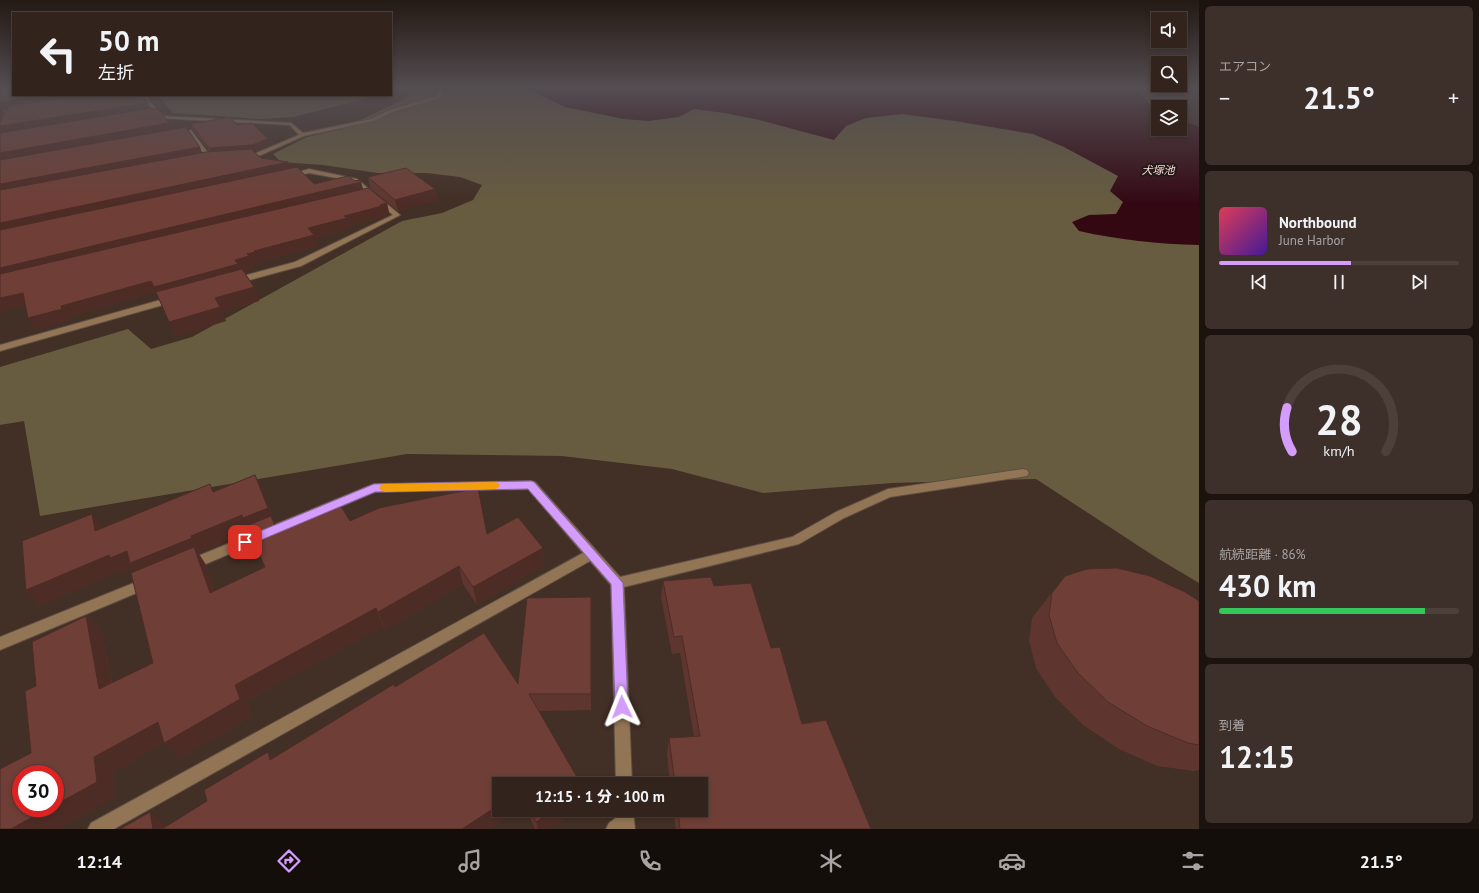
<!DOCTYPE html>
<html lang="ja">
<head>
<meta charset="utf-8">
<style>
	:root { --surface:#32231c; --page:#3d2f29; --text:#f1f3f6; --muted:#a8a4a3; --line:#4d403b; --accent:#d49cfb }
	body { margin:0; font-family:"PT Sans","Noto Sans JP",sans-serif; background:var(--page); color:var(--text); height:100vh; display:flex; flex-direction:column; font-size:15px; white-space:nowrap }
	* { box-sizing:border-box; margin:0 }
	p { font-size:13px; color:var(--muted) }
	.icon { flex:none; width:22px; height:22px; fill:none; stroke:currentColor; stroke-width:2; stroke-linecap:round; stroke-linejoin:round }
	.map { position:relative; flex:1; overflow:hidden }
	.panel { display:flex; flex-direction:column; gap:6px; padding:6px; background:#1c130f; width:280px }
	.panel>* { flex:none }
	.top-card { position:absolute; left:12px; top:12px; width:380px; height:84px; border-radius:0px; box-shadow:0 2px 6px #0003,0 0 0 1px var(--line); background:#32231c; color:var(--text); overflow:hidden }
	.tools { position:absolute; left:1151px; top:12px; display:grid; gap:8px }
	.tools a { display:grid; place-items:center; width:36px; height:36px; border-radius:0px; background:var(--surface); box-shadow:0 2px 6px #0003,0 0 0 1px var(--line); font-size:20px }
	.speed { position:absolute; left:12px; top:765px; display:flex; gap:8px; font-size:20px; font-weight:700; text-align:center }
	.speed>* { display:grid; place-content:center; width:52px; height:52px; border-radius:50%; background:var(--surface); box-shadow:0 2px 6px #0003,0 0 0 1px var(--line); line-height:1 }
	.speed .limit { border:6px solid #d22; background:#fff; color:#111 }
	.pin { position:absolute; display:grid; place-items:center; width:34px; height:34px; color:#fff; margin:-17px; border-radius:8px; box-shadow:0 2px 6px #0006 }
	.me { position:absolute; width:44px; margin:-22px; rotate:358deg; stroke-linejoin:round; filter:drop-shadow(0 0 3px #0008) }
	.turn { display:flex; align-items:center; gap:14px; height:84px; padding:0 20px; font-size:18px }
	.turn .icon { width:52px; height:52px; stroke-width:2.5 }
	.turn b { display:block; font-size:28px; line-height:34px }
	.big { font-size:30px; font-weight:800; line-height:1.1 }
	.panel .card { flex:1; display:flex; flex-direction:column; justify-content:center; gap:6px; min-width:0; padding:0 14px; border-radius:6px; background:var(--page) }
	.panel .dial { align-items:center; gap:0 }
	.dial svg { height:104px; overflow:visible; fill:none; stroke:var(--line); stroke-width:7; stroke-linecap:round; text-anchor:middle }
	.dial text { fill:var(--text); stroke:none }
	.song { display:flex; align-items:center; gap:12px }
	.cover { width:48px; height:48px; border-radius:6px; background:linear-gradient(135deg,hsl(350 70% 55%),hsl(260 70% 35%)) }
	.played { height:4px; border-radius:2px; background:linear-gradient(90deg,var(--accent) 55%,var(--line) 55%) }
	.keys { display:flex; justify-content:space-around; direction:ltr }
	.heat { display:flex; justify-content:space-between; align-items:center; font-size:22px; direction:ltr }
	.charge { height:6px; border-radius:3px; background:linear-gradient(90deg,#34c759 86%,var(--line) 0) }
	.trip { position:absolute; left:492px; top:777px; width:216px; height:40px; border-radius:0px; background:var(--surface); box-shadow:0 2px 6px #0003,0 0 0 1px var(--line); font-weight:800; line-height:40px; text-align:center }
	.menu { display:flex; height:64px; justify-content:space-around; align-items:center; background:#140e0b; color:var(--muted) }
	.menu .icon { width:28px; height:28px }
	.menu .on { color:var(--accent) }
	.menu b { font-size:18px; color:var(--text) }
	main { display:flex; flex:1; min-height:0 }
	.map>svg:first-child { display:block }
</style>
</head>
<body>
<main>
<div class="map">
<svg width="1199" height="829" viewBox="0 0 1199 829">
	<rect width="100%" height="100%" fill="#422f25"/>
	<g fill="#675c3f">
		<path d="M391 88H752L886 103 1053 127 1199 219V583L1157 558 1036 479 892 483 763 493 672 469 562 456 407 454 40 516 24 421 0 425V367L128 329 151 349 192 337 402 221 442 213 473 200 482 185 460 177 427 173H378L323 165 281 162 273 154 307 137 342 129 406 98 410 92H391Z"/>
		<path d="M158 95H379L294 117 259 119 173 113Z"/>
	</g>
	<path fill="#330813" d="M525 88H1136L1150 105 1158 108V129H1180V119L1199 127V245C1158 244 1119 240 1079 231L1072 222 1089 215 1116 214 1123 202 1110 191 1118 176 1064 147 1033 134 955 121 902 114 866 118 846 126 834 140 759 120 725 113 694 109 679 117 648 121 624 119 565 107Z"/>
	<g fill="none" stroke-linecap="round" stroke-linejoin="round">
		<defs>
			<g id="minor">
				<path d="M434 88H439L443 91 441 98 393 112 374 121 304 136 256 157 253 155 254 154 299 135 290 125 158 118 141 95H145L161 116 291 123 303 133 371 119 389 110 437 96 439 91Z"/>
				<path d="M20 109 22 111 0 114V112Z"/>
				<path d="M191 130 211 157V159H207L190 134 176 137 173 135Z"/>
				<path d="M309 169 357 179 400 215 301 266 238 283H232V279L295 262 393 215 353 181 309 173 291 177 288 175Z"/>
				<path d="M171 297H177L178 299 177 301 0 351V345Z"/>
				<path d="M1023 469 1027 470 1029 473 1027 476 890 497 844 518 799 544 624 587 632 784H616L611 585 590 561 114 829H88L91 823 583 553 528 489 375 492 194 569 190 570 186 569 184 565 186 561 374 484 531 481 535 482 620 577 792 537 836 512 888 489Z"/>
				<path d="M146 578 151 579 152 583 151 587 0 650V637Z"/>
				<path d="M617 810H633L635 829H606L609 823 617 817Z"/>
			</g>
		</defs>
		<use href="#minor" stroke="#5f4e44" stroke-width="2"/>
		<use href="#minor" fill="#927555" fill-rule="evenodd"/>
	</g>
	<g fill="#5f362f" fill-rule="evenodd">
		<path d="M0 92 150 109 171 130 202 153 210 152 193 130 191 124 237 125 270 145 254 152 261 158 288 162 290 168 314 184 363 189 387 203 389 213 384 215V216L349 226V228L315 238 317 246 259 262V263L252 265 253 267 243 270 254 287 259 301 222 312 226 321 176 336 156 292 68 317 69 320 36 330 26 305 0 312ZM8 109 5 114 3 110Z"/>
		<path d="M147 95H160L153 104Z"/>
		<path d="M368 177 435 189 437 200 398 211 370 188Z"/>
		<path d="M255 475 262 490 275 523 278 530 350 521 487 534 543 548 544 566 477 605 463 584 385 630 383 626 247 701 252 716 179 759 164 743 113 772 116 796 58 829H0L31 753 36 686 86 616 102 634 112 683 153 663 136 571 134 568 122 573 120 571 40 605 26 590 103 528 214 491ZM248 531 265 567 215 591 206 565 199 554 202 553 201 551Z"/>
		<path d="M1065 576 1199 601V770L1194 771 1157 766 1119 749 1083 725 1055 697 1036 668 1029 641 1032 618Z"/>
		<path d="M663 581 714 586 771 648 802 724 871 829H676L673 810H701V784H670L667 754 669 738 694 737 680 653 672 654 661 598Z"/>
		<path d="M591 597V710L539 711 499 784V810H518L488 829H120L167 826 207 801 268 752 273 758 395 687 518 684Z"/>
		<path d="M526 810H576L549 829H535Z"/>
	</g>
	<g fill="#4e2c26">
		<path d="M49 95H108L3 110 5 115 0 124V102Z"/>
		<path d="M151 95H160L153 104 150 96Z"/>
		<path d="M148 103 151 111 0 135V126Z"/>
		<path d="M169 123 172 132 0 163V153Z"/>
		<path d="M268 139 270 145 255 152 212 154 209 148Z"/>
		<path d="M200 147 203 156 0 194V184Z"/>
		<path d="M288 162 291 171 0 234V223Z"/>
		<path d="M361 182 364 192 0 280V268Z"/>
		<path d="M435 189 437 200 398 211 395 200Z"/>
		<path d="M387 203 389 213 384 215V216L349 226V228L315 238 317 246 259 262V263L252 265 253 267 157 292 68 317 69 320 36 330 28 318 61 306 151 281 235 260 254 251 308 228 344 216Z"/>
		<path d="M254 287 259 301 222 312 226 321 176 336 169 322 215 298Z"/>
		<path d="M23 293 31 304 0 312V298Z"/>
		<path d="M255 475 262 490 275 523 280 534 250 530 201 551 202 553 199 554 206 565 222 611 141 578 134 568 122 573 120 571 40 605 26 590 109 555 191 536Z"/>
		<path d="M92 514 104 529 95 531Z"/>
		<path d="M543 548 544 566 477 605 473 587Z"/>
		<path d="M459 566 463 584 385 630 378 612Z"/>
		<path d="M376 608 383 626 247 701 252 716 179 759 164 743 113 772 116 796 58 829H11L49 808H55V805L94 757 158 722 235 685Z"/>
		<path d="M86 616 102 634 116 706 99 689Z"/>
		<path d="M268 752 280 768 270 760Z"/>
		<path d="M499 805V810H518L488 829H462Z"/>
		<path d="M554 810H576L549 829H538L536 822Z"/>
		<path d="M150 812 167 826 168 829H153Z"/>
	</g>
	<g fill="#6f3f37" stroke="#4e2c26">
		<path d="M13 91V95H49L0 102V92Z"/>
		<path d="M85 95H142L148 103 0 126V122L9 106Z"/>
		<path d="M152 108 160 111 169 123 0 153V133Z"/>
		<path d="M230 117 237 125 252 123 268 139 252 145 209 148 191 124Z"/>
		<path d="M186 127 200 147 0 184V160Z"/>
		<path d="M251 149 261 158 288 162 0 223V190L206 152Z"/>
		<path d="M297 167 314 184 348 176 355 181 359 180 361 182 0 268V230Z"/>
		<path d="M406 168 435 189 395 200 368 177Z"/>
		<path d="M368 188 387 203 380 205 382 206 344 216 347 218 308 228 314 235 254 251 255 252 247 254 249 256 235 260 238 264 154 287 151 281 61 306 62 309 28 318 23 293 0 298V274Z"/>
		<path d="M242 269 254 287 215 298 220 307 169 322 156 292Z"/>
		<path d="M255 475 268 508 243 518 242 515 191 536 192 538 130 563 127 551 110 558 109 555 26 590 22 541 92 514 95 531 210 484 213 492Z"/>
		<path d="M478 488 487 534 518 517 543 548 473 587 459 566 378 612 376 608 235 685 240 699 164 743 158 722 94 757 97 782 55 805V774H21V808H49L11 829H0V769L31 753 25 691 36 686 32 642 86 616 99 689 153 663 131 573 194 547 210 593 265 567 246 526 271 516 277 531 339 503 350 521 379 508Z"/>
		<path d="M1117 568 1150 576 1185 592 1199 601V745L1188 743 1147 726 1108 702 1078 673 1057 643 1049 615 1052 593 1065 576 1087 569Z"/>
		<path d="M711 577 714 586 751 583 771 648 780 647 802 724 826 720 871 829H680L678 810H701V784H675L669 738 700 736 682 636 674 637 663 581Z"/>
		<path d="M591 597V694H529L581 784H499V805L462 829H162L207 801 204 790 268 752 270 760 394 684 395 687 484 633 518 684 527 598Z"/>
		<path d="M530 810H554L536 822Z"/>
		<path d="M150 812 153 829H120Z"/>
	</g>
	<linearGradient id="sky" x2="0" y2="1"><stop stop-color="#241a14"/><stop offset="0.43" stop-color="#544d51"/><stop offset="1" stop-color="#544d51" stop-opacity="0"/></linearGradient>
	<rect width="1199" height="204" fill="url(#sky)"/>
	<path fill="#d49cfb" stroke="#8a65a3" d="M531 481 534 482 623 583 628 707 626 711 622 713 617 711 615 707 611 584 528 489 375 492 249 545 245 547 241 545 239 542 241 539 374 484Z"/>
	<path fill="#f59e0b" d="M495 482 498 483 500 485 498 488 495 489 384 492 381 490 379 488 381 485 384 484Z"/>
	<g text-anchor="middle" stroke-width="4" stroke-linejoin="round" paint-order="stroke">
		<g font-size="11" font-style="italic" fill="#fddade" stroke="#221a15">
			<text x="1158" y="174">犬塚池</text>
		</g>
	</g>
</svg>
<div class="tools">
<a><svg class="icon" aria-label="sound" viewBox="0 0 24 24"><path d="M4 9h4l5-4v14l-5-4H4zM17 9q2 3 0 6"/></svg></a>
<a><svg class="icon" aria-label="search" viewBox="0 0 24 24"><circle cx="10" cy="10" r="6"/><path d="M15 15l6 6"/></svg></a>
<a><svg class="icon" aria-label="layers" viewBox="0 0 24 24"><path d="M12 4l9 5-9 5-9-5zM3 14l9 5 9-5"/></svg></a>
</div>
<div class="speed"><div class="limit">30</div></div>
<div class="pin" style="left:245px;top:542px;background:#d93025"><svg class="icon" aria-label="arrive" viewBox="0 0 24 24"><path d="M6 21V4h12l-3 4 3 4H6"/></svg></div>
<svg class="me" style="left:622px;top:707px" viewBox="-20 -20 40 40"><path d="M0-17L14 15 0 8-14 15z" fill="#d49cfb" stroke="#fff" stroke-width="4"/></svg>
<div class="trip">12:15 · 1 分 · 100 m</div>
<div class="top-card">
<div class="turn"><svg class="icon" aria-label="left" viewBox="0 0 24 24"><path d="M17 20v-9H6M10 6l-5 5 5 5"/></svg><div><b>50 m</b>左折</div></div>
</div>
</div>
<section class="panel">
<div class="card"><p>エアコン</p>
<div class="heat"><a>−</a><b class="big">21.5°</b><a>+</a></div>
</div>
<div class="card">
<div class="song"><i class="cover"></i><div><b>Northbound</b><p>June Harbor</p></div></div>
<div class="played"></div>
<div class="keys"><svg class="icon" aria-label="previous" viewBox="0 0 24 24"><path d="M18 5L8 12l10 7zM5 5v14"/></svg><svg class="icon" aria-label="pause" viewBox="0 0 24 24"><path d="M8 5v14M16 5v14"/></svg><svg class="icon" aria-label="next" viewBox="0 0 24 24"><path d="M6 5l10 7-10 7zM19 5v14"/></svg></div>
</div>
<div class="card dial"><svg viewBox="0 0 100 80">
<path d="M14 69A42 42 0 1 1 86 69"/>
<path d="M14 69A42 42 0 0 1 10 35" stroke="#d49cfb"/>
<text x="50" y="56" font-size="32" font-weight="700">28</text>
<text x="50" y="72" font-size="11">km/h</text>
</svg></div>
<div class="card"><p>航続距離 · 86%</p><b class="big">430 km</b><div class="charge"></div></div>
<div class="card"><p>到着</p><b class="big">12:15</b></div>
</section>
</main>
<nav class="menu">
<b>12:14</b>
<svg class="icon on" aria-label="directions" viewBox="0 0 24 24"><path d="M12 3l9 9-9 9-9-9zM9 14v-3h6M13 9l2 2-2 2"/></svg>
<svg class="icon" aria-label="music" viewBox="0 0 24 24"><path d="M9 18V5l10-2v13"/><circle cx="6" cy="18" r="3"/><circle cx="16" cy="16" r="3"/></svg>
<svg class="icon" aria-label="phone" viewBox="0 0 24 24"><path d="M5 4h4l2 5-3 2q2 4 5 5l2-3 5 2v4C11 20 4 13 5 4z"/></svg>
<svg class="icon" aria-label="climate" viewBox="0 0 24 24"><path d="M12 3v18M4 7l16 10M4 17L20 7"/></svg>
<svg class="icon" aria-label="car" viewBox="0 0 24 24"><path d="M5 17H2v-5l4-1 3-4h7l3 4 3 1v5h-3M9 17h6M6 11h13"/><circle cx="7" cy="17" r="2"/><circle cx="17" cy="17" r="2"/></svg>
<svg class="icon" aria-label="filters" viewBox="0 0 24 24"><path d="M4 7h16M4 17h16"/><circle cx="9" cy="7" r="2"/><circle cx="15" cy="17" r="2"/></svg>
<b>21.5°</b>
</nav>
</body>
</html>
